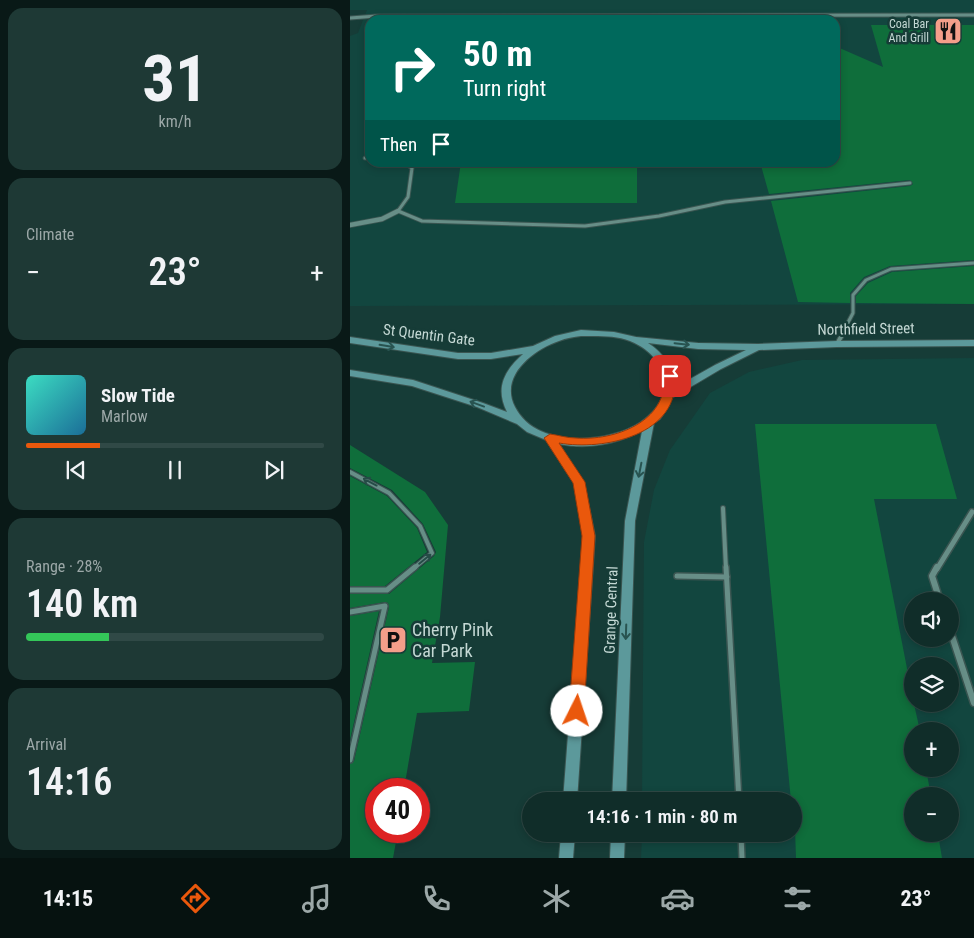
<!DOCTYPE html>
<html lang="en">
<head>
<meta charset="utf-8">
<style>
	:root { --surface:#102d29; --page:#1e3935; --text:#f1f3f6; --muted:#9ca8a8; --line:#304946; --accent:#ea580c }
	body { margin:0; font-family:"Roboto Condensed",sans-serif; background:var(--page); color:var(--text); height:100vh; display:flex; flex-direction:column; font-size:19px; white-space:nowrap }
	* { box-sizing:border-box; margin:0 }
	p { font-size:16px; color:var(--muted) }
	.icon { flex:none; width:28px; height:28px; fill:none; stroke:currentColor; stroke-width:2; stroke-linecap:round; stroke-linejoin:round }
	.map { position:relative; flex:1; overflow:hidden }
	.details { display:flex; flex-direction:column; gap:8px; padding:8px; background:#091917; width:350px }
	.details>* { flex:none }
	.guide { position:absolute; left:15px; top:15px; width:475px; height:152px; border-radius:15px; box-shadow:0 2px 8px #0003,0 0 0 1px var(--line); background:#00695c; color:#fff; overflow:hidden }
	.tools { position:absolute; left:554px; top:592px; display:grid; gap:10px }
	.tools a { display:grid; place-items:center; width:55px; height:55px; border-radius:50%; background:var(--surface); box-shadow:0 2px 8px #0003,0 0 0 1px var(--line); font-size:25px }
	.speed { position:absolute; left:15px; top:778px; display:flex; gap:10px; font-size:25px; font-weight:700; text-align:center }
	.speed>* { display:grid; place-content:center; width:65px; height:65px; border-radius:50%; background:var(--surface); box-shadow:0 2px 8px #0003,0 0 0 1px var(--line); line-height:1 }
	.speed .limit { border:8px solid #d22; background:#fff; color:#111 }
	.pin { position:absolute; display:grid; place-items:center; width:42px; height:42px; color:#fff; margin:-21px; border-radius:10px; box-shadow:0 2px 8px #0006 }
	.me { position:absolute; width:55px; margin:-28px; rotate:4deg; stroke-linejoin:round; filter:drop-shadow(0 0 4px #0008) }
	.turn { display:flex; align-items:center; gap:18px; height:105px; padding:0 15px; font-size:22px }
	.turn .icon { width:65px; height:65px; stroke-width:2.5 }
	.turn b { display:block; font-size:35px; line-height:42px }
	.then { display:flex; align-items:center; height:48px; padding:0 15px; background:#0003; gap:10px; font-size:19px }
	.big { font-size:38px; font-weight:600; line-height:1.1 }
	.details .card { flex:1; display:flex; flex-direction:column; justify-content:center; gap:8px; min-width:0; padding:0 18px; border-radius:15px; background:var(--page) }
	.details .dial { align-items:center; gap:0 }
	.dial b { font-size:65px; line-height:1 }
	.song { display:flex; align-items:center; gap:15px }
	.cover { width:60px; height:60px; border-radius:8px; background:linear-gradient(135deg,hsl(170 70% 55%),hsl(200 70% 35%)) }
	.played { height:5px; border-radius:2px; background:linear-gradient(90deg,var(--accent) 25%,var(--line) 25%) }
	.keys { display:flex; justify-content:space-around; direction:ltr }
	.heat { display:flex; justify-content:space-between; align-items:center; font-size:28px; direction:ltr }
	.charge { height:8px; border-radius:4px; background:linear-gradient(90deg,#34c759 28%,var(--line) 0) }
	.trip { position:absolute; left:172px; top:792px; width:280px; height:50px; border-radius:25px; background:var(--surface); box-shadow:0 2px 8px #0003,0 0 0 1px var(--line); font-weight:600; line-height:50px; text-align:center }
	.tabs { display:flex; height:80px; justify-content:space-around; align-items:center; background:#061210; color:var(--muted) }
	.tabs .icon { width:35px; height:35px }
	.tabs .current { color:var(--accent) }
	.tabs b { font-size:22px; color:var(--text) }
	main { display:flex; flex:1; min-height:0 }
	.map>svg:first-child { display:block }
</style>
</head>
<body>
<main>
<section class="details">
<div class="card dial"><b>31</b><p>km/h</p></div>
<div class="card"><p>Climate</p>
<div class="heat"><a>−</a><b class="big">23°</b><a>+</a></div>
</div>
<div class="card">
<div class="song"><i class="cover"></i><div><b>Slow Tide</b><p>Marlow</p></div></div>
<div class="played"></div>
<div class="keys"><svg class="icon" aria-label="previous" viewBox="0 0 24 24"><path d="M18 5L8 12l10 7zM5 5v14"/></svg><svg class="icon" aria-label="pause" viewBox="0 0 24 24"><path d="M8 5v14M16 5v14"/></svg><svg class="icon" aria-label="next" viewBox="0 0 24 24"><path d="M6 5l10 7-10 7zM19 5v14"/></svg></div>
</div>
<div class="card"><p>Range · 28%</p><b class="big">140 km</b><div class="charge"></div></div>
<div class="card"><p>Arrival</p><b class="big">14:16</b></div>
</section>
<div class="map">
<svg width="624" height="858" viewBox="0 0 624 858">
	<rect width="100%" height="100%" fill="#163c37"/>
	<g fill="#12463f" fill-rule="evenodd">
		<path d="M0 0H624V304L0 306V36L8 33 17 10H0ZM20 20H485V162H20Z"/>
		<path d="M624 358V858H291L292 834H444V801H292L294 542 304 490 320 450 360 393 399 372 452 360ZM562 601H600V639H562ZM562 666H600V704H562ZM562 731H600V769H562ZM562 796H600V834H562Z"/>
	</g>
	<g fill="#0f6e3b">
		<path d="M521 25H624V260L540 266 514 277 500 293V303L448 302 421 201 560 186 563 184 560 180 419 194 410 162H485V46L533 67Z"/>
		<path d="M111 162H287V203H105Z"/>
		<path d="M624 266V304L506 303V296L518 283 542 272Z"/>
		<path d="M405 424H586L607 499H524L562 694V704H564L570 731H562V769H576L581 796H562V834H588L592 858H446L444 801H441Z"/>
		<path d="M0 445 75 492 98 525 90 617 82 663 125 662 119 711 67 713 54 789H26V831H48L43 858H0V764L4 761 39 607 38 603 35 602 0 608V594H39L84 556 86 552 73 524 42 490 0 468Z"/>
		<path d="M0 476 37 496 67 528 77 552 35 586H0Z"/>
		<path d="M29 611 0 740V616Z"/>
	</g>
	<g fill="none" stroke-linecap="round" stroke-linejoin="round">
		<defs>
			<g id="lane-far2">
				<path d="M15 158H20"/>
				<path d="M53 162 62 168 58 197 48 211 72 221 235 226 309 216 375 202 560 183"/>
				<path d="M491 336 503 313V295L516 280 541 269 624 263"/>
			</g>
			<g id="lane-far1">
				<path d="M487 344 492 335"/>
				<path d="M0 472 39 493 70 526 82 553 63 569"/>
				<path d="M373 508 376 569"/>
			</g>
			<g id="lane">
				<path d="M376 567 389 801"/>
				<path d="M327 576 377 577"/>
				<path d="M0 590H37L65 567"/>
				<path d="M0 612 35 606 0 760"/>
				<path d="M391 834 392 858"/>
			</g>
			<path id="street-far3" d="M0 18 27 16 624 15"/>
			<path id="street-far2" d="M0 225 32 219 48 211"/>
			<path id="street-far1" d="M587 569 622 512"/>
			<g id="street">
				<path d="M587 567 582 576 590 601"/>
				<path d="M600 630 624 703"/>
			</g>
			<g id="secondary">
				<path d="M231 330 264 332 286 337 348 343 408 344 487 341 624 340V346L487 347 409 350 371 369 322 398 318 407 310 419 304 423 285 521 276 801H262L275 521 292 431C265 444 239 450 209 444L234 483 245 536 227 801H213L233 536 224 483 196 440 177 432 167 424 127 407 62 386 0 376V370L63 380 133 403 157 412C145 388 154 371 173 354L141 359H108L0 343V337L108 353H141L183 346 205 336ZM231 336C247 336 265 335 280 341 319 357 328 397 291 422 258 444 186 449 165 407 149 376 183 350 209 341 216 338 224 337 231 336ZM298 343 348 349 396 350 365 365 324 388C324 369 314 353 298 343Z"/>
				<path d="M211 834H225L223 858H209Z"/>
				<path d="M261 834H275L274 858H260Z"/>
			</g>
		</defs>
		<use href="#lane-far2" stroke="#3a5551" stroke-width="5"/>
		<use href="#lane-far1" stroke="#3a5551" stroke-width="6"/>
		<use href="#lane" stroke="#3a5551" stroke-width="8"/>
		<use href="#street-far3" stroke="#3a5551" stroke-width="5"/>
		<use href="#street-far2" stroke="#3a5551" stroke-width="6"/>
		<use href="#street-far1" stroke="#3a5551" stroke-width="8"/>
		<use href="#street" stroke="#3a5551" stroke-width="9"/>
		<use href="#secondary" stroke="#3a5551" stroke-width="2"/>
		<use href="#lane-far2" stroke="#678e87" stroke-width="3"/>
		<use href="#lane-far1" stroke="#678e87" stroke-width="4"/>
		<use href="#lane" stroke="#678e87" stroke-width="5"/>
		<use href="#street-far3" stroke="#678e87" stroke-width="3"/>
		<use href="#street-far2" stroke="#678e87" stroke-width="4.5"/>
		<use href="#street-far1" stroke="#678e87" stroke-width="5"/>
		<use href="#street" stroke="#678e87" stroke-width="6"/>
		<use href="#secondary" fill="#5c999b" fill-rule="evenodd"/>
	</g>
	<defs><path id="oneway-shaft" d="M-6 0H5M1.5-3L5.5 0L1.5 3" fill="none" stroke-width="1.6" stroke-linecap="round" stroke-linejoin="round" transform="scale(1.25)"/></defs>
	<g stroke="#285350">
		<use href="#oneway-shaft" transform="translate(332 344) rotate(6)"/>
		<use href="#oneway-shaft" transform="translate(37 346) rotate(9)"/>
		<use href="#oneway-shaft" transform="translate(127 404) rotate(-160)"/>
		<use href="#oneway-shaft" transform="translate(290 470) rotate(101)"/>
		<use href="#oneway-shaft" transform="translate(276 632) rotate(92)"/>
	</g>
	<g stroke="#264c47">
		<use href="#oneway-shaft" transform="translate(20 482) rotate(-152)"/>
		<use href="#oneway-shaft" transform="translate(75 559) rotate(-39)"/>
	</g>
	<path fill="#ea580c" stroke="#983908" d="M320 372 325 376C330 435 254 451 209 443L235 482 245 536 234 711 232 716 227 718 222 716 219 711 232 536 223 483 194 438 200 434C208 435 217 438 226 438 264 441 318 422 314 376Z"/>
	<defs>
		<symbol id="restaurant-square" viewBox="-11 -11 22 22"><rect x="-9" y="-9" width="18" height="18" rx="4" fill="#f49e8a" stroke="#163c37"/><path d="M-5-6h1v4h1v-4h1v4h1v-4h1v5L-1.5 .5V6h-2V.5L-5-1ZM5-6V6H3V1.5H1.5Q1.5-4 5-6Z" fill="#111"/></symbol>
		<symbol id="parking-square" viewBox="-11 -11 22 22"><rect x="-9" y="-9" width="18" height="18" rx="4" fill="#f49e8a" stroke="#163c37"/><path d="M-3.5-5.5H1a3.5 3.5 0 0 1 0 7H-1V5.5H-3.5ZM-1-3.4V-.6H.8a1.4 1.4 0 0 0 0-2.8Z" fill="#111"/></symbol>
	</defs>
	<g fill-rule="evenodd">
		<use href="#restaurant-square" x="582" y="15" width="32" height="32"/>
		<use href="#parking-square" x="27" y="624" width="32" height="32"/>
	</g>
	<g text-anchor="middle" stroke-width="5" stroke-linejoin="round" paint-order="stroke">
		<g font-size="12" fill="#c4d8d4" stroke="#163c37" text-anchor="end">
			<text x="579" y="28">Coal Bar<tspan x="579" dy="14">And Grill</tspan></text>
		</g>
		<g font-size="15" fill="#c4d8d4" stroke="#163c37">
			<text transform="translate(516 329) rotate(-1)" y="5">Northfield Street</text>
			<text transform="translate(79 335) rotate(7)" y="5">St Quentin Gate</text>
			<text transform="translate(261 610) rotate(-88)" y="5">Grange Central</text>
		</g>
		<g font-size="18" fill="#c4d8d4" stroke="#163c37" text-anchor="start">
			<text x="62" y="636">Cherry Pink<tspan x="62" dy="21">Car Park</tspan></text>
		</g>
	</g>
</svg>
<div class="tools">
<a><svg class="icon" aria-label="sound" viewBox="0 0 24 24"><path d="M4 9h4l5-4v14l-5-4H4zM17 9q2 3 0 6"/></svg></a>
<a><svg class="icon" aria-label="layers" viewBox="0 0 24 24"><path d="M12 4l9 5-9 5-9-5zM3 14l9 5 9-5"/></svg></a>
<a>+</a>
<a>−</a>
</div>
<div class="speed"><div class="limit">40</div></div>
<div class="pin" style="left:320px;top:376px;background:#d93025"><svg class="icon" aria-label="arrive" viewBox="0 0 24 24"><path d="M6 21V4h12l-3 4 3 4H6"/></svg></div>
<svg class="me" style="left:227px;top:711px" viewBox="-20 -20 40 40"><circle r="19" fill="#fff"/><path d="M0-13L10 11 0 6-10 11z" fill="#ea580c"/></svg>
<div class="trip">14:16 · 1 min · 80 m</div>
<div class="guide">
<div class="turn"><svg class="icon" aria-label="right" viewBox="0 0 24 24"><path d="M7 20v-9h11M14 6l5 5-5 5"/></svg><div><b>50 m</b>Turn right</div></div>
<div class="then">Then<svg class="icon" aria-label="arrive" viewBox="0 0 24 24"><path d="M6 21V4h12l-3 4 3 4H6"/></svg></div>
</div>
</div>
</main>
<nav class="tabs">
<b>14:15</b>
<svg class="icon current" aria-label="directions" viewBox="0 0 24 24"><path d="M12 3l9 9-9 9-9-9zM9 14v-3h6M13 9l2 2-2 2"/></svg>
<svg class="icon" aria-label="music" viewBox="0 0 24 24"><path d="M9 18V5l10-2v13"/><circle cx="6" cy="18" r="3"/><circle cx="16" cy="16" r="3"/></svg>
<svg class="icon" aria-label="phone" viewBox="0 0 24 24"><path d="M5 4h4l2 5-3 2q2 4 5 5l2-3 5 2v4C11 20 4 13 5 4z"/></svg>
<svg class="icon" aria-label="climate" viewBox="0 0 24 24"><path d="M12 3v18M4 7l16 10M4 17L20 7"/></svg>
<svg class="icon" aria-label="car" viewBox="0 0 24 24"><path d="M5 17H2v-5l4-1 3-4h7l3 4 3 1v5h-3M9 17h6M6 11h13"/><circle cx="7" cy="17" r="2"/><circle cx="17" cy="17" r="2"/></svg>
<svg class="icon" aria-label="filters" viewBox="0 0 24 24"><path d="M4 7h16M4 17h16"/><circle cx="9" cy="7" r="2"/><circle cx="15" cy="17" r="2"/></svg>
<b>23°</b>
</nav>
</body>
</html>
